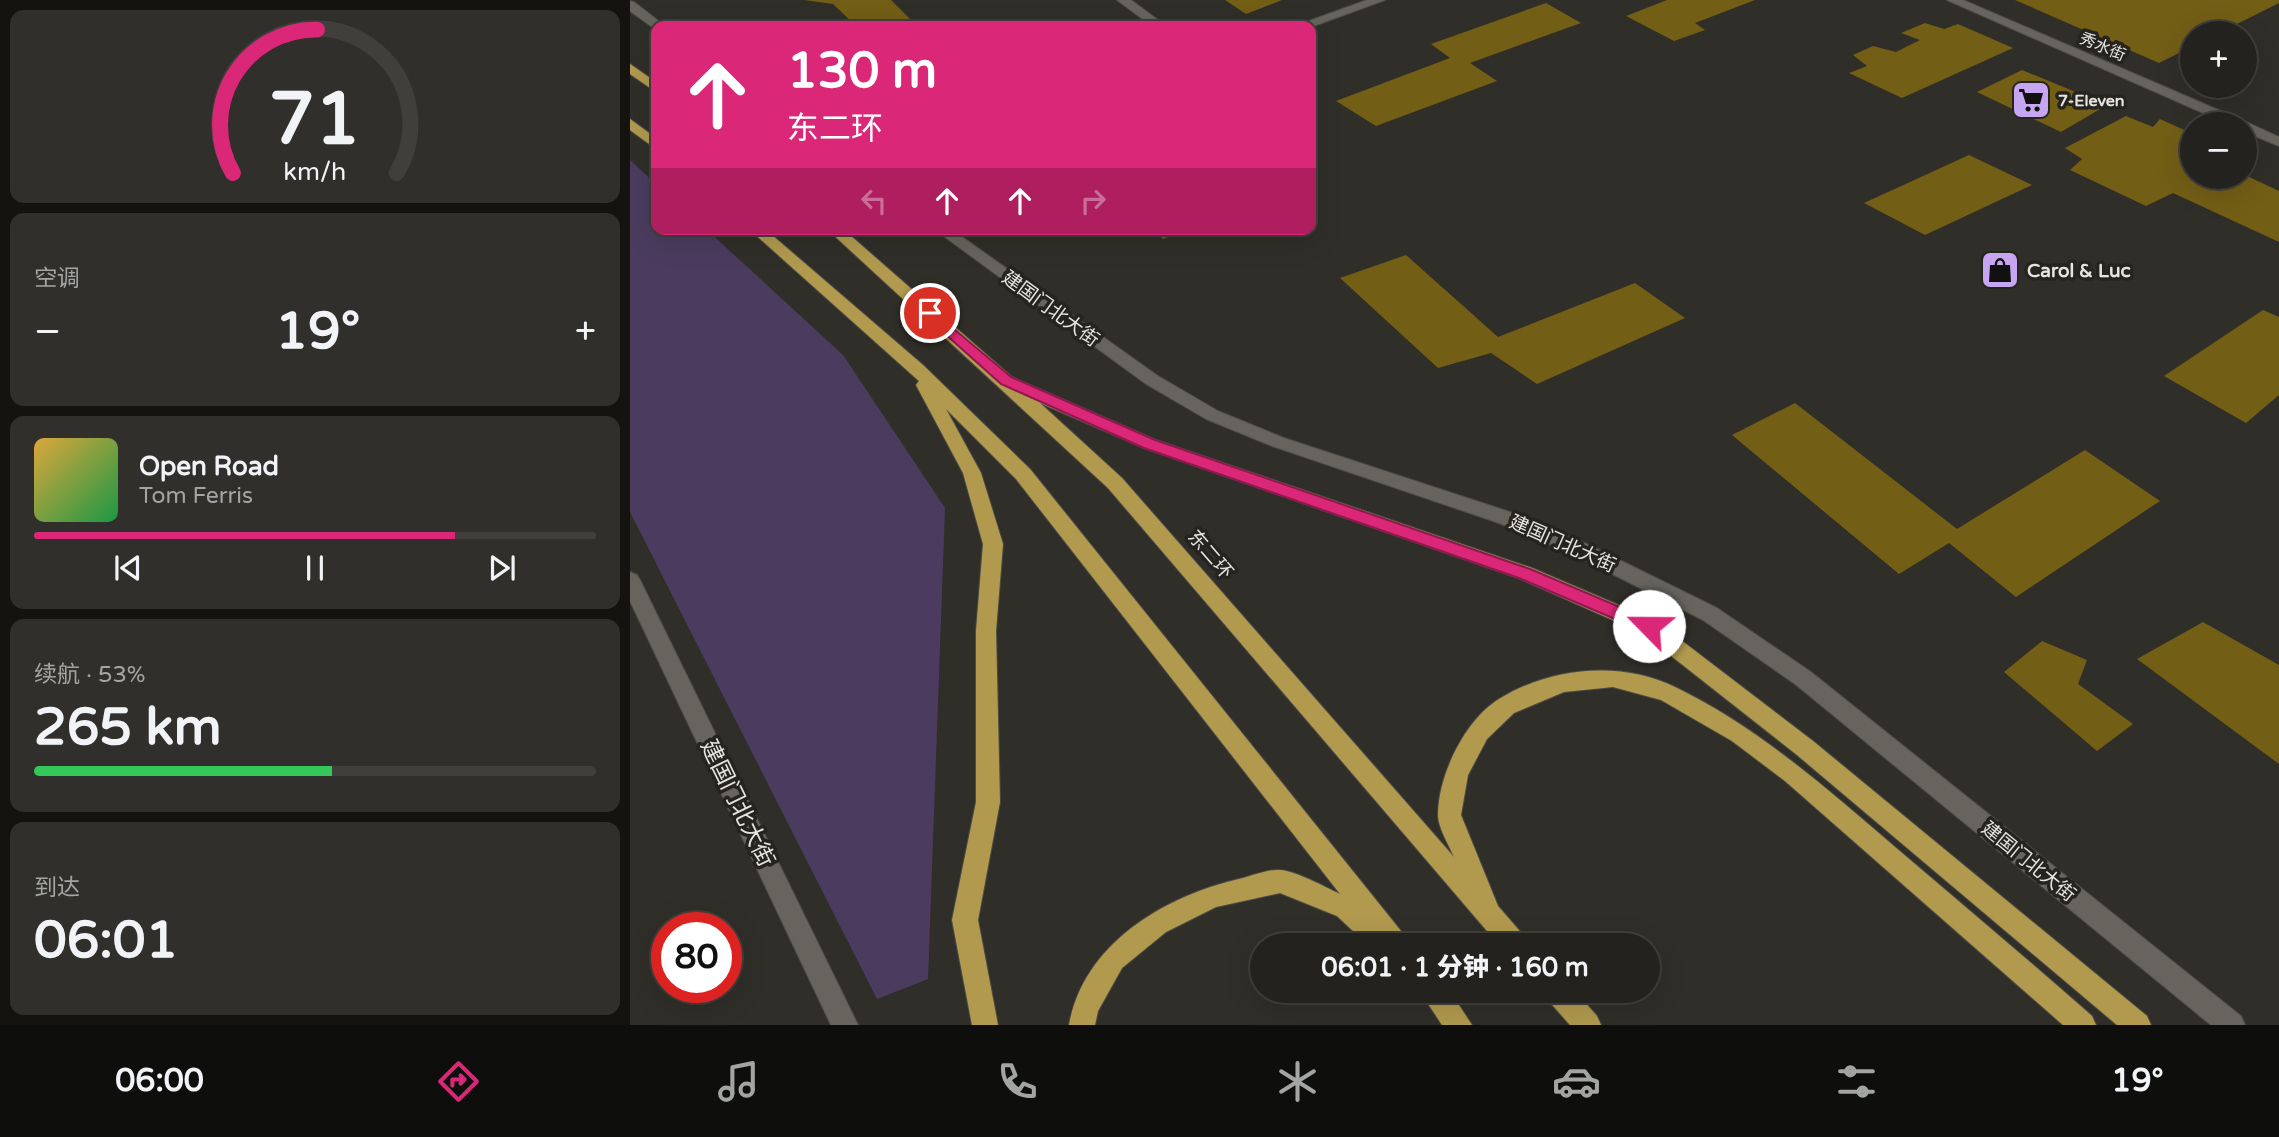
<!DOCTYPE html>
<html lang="zh">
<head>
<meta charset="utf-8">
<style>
	:root { --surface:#24221e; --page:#302f2b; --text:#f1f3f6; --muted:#a3a4a4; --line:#413f3c; --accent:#db2777 }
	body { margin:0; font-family:"Varela Round","Noto Sans SC",sans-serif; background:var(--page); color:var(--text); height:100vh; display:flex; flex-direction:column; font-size:26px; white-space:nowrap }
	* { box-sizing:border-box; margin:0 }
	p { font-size:23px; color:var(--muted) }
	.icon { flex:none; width:38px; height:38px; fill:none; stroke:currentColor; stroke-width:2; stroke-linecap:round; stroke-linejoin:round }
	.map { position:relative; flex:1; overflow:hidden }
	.details { display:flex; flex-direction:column; gap:10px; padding:10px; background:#141310; width:630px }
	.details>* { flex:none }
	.hud { position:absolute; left:21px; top:21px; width:665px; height:214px; border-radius:14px; box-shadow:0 7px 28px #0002,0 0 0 2px var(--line); background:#db2777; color:#fff; overflow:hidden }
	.buttons { position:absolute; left:1550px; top:21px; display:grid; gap:14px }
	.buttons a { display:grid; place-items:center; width:77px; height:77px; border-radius:50%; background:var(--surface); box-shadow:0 7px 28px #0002,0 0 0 2px var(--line); font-size:35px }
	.speed { position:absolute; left:21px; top:912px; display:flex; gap:14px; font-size:35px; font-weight:700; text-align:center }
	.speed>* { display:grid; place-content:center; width:91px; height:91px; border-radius:50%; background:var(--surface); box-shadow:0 7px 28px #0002,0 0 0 2px var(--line); line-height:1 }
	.speed .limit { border:10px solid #d22; background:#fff; color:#111 }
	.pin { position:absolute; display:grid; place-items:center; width:60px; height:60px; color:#fff; margin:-30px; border:4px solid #fff; border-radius:50%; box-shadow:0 2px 7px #0007 }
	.me { position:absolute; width:77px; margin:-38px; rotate:293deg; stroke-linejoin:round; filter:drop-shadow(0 0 5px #0008) }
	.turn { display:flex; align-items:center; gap:24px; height:147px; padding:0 21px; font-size:32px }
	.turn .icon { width:91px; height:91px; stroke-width:2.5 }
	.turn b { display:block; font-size:49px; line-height:60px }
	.lanes { display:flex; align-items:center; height:66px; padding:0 21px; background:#0003; justify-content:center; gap:35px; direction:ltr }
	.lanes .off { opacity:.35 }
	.big { font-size:52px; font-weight:800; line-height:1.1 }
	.details .widget { flex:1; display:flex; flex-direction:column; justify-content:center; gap:10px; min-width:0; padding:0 24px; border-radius:14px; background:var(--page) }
	.details .dial { align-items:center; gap:0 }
	.dial svg { height:182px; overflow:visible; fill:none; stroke:var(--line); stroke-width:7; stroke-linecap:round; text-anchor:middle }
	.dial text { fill:var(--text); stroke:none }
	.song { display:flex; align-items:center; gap:21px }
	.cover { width:84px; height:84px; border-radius:10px; background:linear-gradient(135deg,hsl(40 70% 55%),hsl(140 70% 35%)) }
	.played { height:7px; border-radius:4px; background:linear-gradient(90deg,var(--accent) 75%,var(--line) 75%) }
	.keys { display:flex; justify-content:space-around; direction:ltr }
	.heat { display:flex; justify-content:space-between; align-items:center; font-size:38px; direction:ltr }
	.charge { height:10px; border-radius:5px; background:linear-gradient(90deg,#34c759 53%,var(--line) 0) }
	.trip { position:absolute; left:620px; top:933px; width:410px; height:70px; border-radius:35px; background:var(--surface); box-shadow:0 7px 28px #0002,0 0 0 2px var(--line); font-weight:800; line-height:70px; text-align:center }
	.tab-bar { display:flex; height:112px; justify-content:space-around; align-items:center; background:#0e0e0c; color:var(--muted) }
	.tab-bar .icon { width:49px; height:49px }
	.tab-bar .active { color:var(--accent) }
	.tab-bar b { font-size:32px; color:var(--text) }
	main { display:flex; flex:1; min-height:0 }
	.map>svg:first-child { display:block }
</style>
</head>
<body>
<main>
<section class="details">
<div class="widget dial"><svg viewBox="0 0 100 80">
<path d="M14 69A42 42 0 1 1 86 69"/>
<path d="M14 69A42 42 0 0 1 51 6" stroke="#db2777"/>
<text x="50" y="56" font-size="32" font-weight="700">71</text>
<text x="50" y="72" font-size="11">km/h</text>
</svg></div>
<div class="widget"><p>空调</p>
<div class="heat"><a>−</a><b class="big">19°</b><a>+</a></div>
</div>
<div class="widget">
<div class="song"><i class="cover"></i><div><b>Open Road</b><p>Tom Ferris</p></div></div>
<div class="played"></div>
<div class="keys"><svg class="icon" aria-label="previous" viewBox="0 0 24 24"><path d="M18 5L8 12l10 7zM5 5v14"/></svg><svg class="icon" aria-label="pause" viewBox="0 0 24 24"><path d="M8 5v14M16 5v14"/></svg><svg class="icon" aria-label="next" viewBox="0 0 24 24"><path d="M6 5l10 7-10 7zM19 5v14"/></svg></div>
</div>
<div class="widget"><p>续航 · 53%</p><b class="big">265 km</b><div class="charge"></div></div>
<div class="widget"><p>到达</p><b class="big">06:01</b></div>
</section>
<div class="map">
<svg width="1649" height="1025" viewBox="0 0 1649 1025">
	<rect width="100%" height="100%" fill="#302e28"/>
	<path fill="#4b3c5f" d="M0 160 26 184V229H76L213 355 315 508 298 979 247 999 0 512Z"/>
	<g fill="#735e16">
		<path d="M174 0H261L280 19 256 26H226L203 4Z"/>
		<path d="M595 0H652L616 14Z"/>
		<path d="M1037 0H1125L1065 23 1075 30 1044 41 996 16Z"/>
		<path d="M1385 0H1649V3L1589 33H1563V46L1529 63Z"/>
		<path d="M916 3 951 23 840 63 867 81 746 126 706 101 820 58 801 44Z"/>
		<path d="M1295 23 1314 29 1328 24 1383 48 1272 98 1219 73 1237 66 1223 55 1243 46 1266 52 1290 40 1271 33Z"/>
		<path d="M1392 70 1477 105 1431 132 1347 92Z"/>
		<path d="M1496 116 1523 127 1530 119 1563 134V177L1615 175 1649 191V242L1543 193 1516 206 1440 170 1452 159 1435 148Z"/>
		<path d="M1339 155 1402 185 1295 235 1234 203Z"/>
		<path d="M523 229H558L533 239Z"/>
		<path d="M776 255 868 337 1005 283 1055 318 907 384 861 353 808 368 710 278Z"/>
		<path d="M1633 310 1649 317V395L1616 423 1534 376Z"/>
		<path d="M1165 403 1327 529 1455 450 1530 501 1386 597 1319 543 1269 574 1102 435Z"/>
		<path d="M1573 622 1649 665V764L1507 659Z"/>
		<path d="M1412 641 1457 660 1448 684 1503 724 1467 751 1374 672Z"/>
	</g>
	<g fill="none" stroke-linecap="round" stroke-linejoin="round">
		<defs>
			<g id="minor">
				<path d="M487 0H501L536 26H522Z"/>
				<path d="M737 0H755L681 27 665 26Z"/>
				<path d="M1317 0H1333L1614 121 1649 137V146L1615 132V124H1598Z"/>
			</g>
			<g id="tertiary">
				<path d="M0 1 4 2 35 26 25 29 0 11Z"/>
				<path d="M304 229H321L528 376 588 411 654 438 883 513 959 545 1087 608 1181 672 1611 1016 1615 1025H1581L1165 684 1073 620 945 555 869 523 642 446 576 419 516 384Z"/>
				<path d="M0 572 7 575 10 580 228 1025H201L0 601Z"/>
			</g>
			<g id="trunk">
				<path d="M0 64 26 82V92L0 74Z"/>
				<path d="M0 119 26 138V149L0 130Z"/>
				<path d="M119 229H135L293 365 400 469 775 936 779 945 737 944 707 916 650 893 586 907 536 932 492 968 468 1011 465 1025H439C454 942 537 895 613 878 624 875 639 869 650 870 666 871 695 887 710 894L386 479 316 409 351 473 373 544 366 631 370 802 348 920 368 1025H342L322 920 346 802V631L353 544 333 473 286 385 289 381Z"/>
				<path d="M197 229H213L382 377 526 440 902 568 1026 621 1183 741 1517 1016 1521 1025H1487L1167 755 1012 633 888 578 514 448 410 403 492 478 824 857C819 845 807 826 808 813 809 774 835 720 869 699 921 667 992 660 1047 688 1129 728 1196 788 1265 847 1331 903 1397 959 1462 1016L1466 1025H1433L1155 781 1102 741 1031 700 983 687 934 692 884 713 857 739 838 775 831 815 868 906 894 936 898 945H869L478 488Z"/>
				<path d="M789 990H819L842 1025H812Z"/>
				<path d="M913 990H944L967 1016 971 1025H940L917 999Z"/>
			</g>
		</defs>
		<use href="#minor" stroke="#4d4c47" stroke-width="2"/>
		<use href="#tertiary" stroke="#4d4c47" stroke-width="2"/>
		<use href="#trunk" stroke="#4d4c47" stroke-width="2"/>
		<use href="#minor" fill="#66645d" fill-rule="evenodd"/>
		<use href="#tertiary" fill="#66645d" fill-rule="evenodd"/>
		<use href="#trunk" fill="#b19a4e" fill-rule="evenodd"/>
	</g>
	<path fill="#db2777" stroke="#8e194d" stroke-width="2" d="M300 309 381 377 525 440 900 569 1025 622 1027 626 1025 631H1013L889 578 514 448 371 384 295 316V310Z"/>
	<defs>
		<symbol id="supermarket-square" viewBox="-11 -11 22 22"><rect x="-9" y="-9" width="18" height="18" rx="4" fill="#c6a6f0" stroke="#26241e"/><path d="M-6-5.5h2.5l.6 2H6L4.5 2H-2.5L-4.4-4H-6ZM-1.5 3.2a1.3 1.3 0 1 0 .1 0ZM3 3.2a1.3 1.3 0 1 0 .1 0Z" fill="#111"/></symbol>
		<symbol id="shop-square" viewBox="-11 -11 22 22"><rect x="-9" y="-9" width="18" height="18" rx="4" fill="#c6a6f0" stroke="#26241e"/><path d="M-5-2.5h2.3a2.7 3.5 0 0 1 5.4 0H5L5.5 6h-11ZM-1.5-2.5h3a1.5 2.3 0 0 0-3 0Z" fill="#111"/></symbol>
	</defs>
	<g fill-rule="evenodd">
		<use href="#supermarket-square" x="1379" y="78" width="44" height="44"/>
		<use href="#shop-square" x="1348" y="248" width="44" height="44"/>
	</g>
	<g text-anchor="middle" stroke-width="7" stroke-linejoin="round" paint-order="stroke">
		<g font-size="16" fill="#e5e4e0" stroke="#26241e">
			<text transform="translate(1473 46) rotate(23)" y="6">秀水街</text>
		</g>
		<g font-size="16" font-weight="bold" fill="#e5e4e0" stroke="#26241e" text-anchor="start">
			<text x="1428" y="106">7-Eleven</text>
		</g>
		<g font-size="19" font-weight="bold" fill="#e5e4e0" stroke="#26241e" text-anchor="start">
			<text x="1397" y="277">Carol &amp; Luc</text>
		</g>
		<g font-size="19" fill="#e5e4e0" stroke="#26241e">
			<text transform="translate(421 308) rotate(36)" y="7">建国门北大街</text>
			<text transform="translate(933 543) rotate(24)" y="7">建国门北大街</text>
			<text transform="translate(581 554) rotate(49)" y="7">东二环</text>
			<text transform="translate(1399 861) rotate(39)" y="7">建国门北大街</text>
		</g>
		<g font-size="23" fill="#e5e4e0" stroke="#26241e">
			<text transform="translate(108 803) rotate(64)" y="8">建国门北大街</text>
		</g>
	</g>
</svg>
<div class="buttons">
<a>+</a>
<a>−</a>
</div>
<div class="speed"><div class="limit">80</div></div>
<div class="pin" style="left:300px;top:313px;background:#d93025"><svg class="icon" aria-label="arrive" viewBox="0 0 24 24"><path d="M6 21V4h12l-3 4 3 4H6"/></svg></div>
<svg class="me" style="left:1019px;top:626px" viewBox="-20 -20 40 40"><circle r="19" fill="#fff"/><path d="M0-13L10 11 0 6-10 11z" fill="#db2777"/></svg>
<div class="trip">06:01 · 1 分钟 · 160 m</div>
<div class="hud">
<div class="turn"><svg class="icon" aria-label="ahead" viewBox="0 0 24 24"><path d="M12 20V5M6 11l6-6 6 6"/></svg><div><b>130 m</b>东二环</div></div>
<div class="lanes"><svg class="icon off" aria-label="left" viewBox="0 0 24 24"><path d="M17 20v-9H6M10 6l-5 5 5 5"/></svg><svg class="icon" aria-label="ahead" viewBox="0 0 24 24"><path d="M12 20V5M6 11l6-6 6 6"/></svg><svg class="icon" aria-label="ahead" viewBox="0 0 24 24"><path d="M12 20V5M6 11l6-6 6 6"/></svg><svg class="icon off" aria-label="right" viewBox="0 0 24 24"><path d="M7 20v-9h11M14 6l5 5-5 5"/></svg></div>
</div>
</div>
</main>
<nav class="tab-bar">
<b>06:00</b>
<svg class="icon active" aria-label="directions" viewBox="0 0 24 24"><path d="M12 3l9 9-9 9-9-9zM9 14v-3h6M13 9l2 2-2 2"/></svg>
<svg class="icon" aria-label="music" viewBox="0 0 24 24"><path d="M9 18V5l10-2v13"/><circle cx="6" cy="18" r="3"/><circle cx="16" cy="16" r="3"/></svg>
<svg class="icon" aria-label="phone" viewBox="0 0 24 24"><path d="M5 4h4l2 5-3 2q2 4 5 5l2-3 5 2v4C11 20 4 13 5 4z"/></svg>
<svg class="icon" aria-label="climate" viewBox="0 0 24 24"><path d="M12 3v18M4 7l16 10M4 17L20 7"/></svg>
<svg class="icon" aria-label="car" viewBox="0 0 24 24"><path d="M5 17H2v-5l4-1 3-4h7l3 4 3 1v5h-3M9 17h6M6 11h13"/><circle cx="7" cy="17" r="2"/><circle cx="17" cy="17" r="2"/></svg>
<svg class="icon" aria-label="filters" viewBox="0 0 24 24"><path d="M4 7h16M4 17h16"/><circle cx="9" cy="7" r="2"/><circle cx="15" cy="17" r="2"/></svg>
<b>19°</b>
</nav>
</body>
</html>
